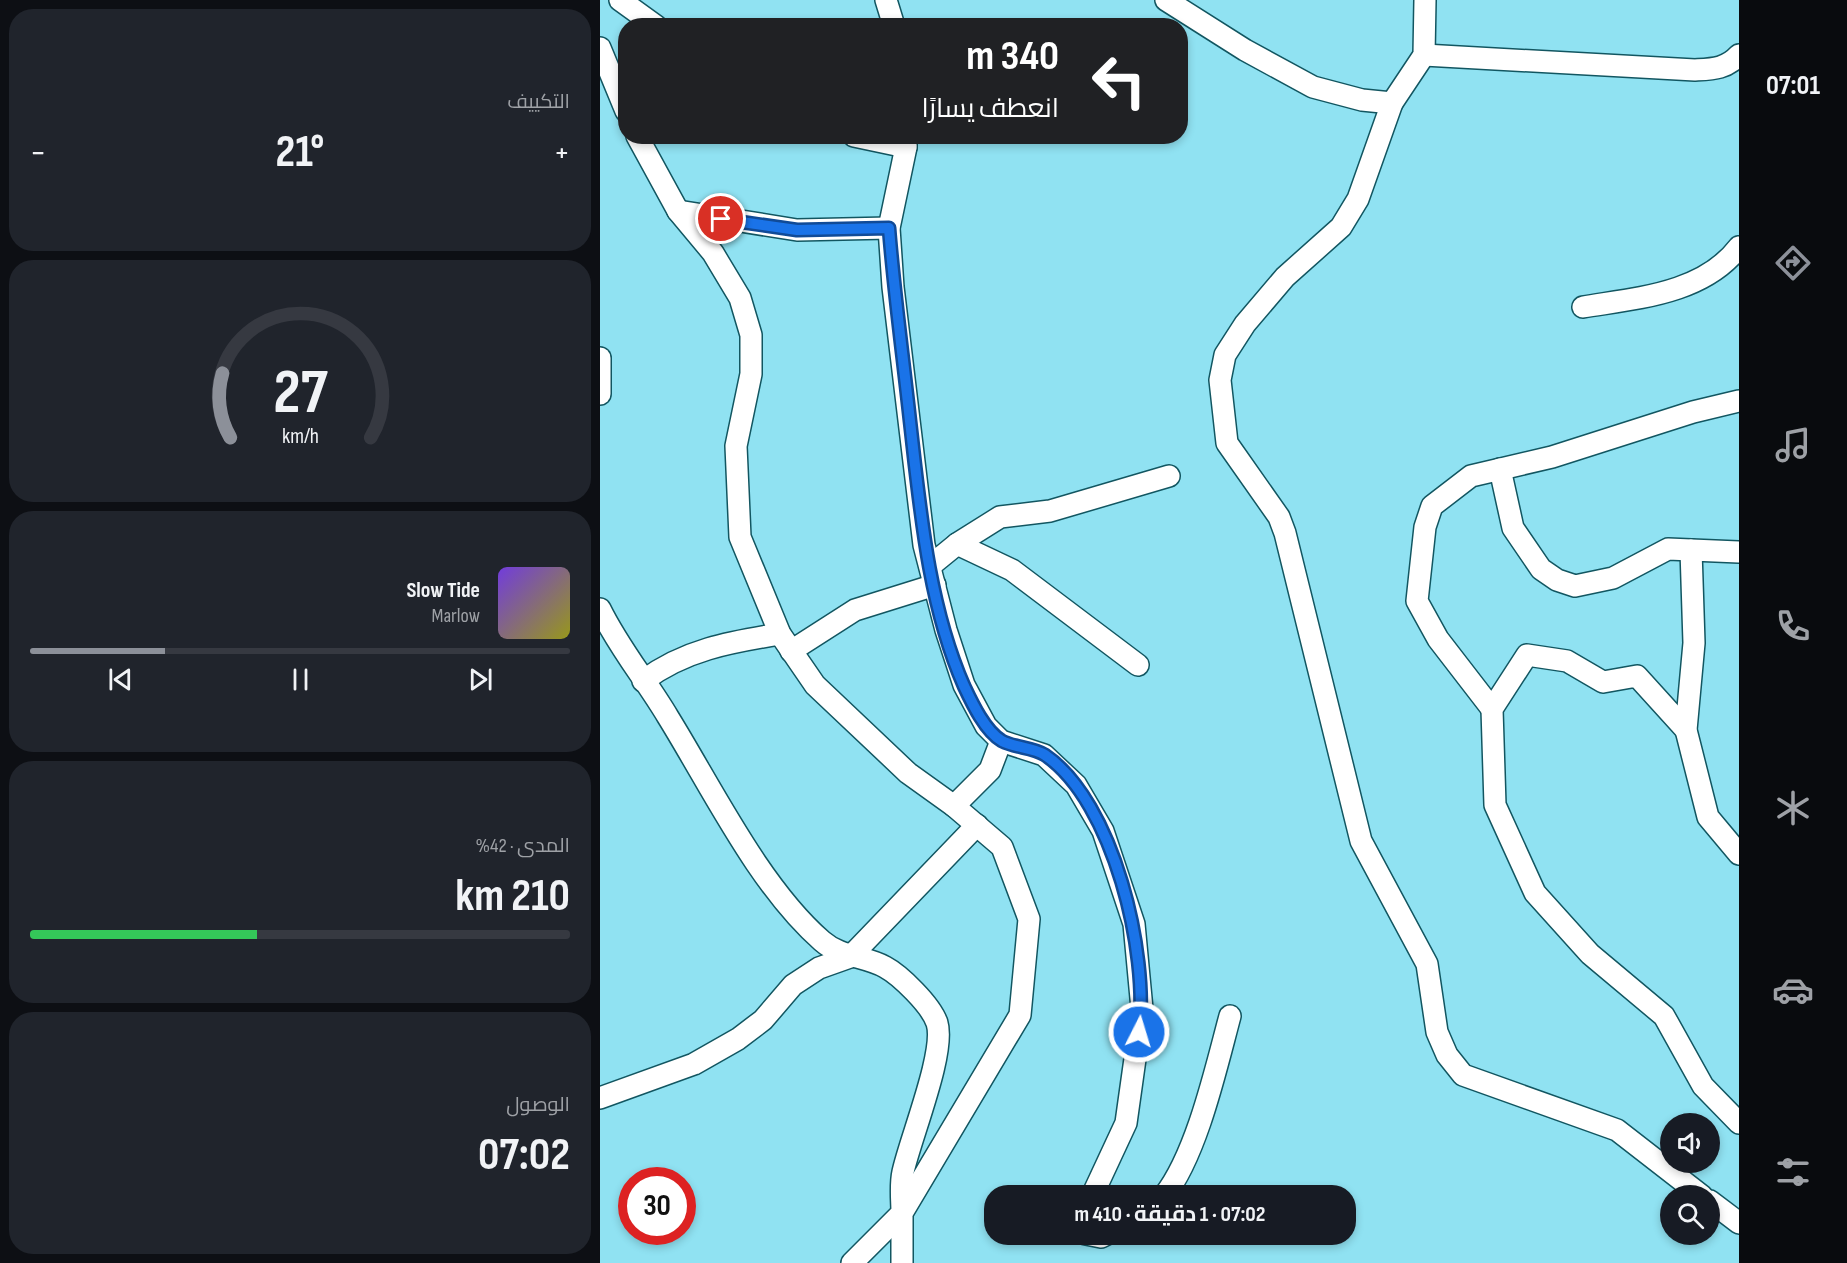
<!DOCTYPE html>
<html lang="ar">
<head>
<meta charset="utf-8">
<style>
	:root { --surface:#171b24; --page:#20242c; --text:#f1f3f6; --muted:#9ea1a6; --line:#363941; --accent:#8c9099 }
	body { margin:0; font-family:"Sofia Sans Condensed",Cairo,sans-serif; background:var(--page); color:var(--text); direction:rtl; height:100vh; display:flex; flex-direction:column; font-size:22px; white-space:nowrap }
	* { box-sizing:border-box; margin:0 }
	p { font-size:20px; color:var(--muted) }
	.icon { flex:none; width:33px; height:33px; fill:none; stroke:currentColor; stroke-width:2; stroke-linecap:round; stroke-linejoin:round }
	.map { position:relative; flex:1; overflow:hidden; direction:ltr }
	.side { display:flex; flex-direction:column; gap:9px; padding:9px; background:#0d0f14; width:600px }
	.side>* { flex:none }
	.guide { position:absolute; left:18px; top:18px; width:570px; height:126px; border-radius:24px; box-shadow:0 3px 9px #0003; direction:rtl; background:#202124; color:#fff; overflow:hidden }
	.tools { position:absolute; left:1060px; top:1113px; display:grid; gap:12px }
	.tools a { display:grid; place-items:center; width:60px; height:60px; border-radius:50%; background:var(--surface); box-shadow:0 3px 9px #0003; font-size:30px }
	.speed { position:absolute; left:18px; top:1167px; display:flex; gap:12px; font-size:30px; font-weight:700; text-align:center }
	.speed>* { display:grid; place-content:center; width:78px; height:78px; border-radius:50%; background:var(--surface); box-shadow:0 3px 9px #0003; line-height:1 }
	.speed .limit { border:9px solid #d22; background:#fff; color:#111 }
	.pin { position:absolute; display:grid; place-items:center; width:51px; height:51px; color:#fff; margin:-26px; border:3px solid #fff; border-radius:50%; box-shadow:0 2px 6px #0007 }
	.me { position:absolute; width:66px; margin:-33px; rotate:5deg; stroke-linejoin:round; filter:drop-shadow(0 0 4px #0008) }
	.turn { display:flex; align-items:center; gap:21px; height:126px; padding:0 30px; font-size:27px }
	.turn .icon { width:78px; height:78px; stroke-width:2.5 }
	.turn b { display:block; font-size:42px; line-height:51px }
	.big { font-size:45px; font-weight:700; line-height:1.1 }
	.side .tile { flex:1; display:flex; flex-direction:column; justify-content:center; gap:9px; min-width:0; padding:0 21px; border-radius:24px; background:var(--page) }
	.side .dial { align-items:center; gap:0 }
	.dial svg { height:156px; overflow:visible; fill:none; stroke:var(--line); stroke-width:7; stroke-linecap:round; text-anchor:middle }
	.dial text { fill:var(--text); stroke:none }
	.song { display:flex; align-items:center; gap:18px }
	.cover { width:72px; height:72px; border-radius:9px; background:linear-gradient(135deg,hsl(260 70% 55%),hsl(60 70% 35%)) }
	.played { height:6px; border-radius:3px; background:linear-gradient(90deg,var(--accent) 25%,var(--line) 25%) }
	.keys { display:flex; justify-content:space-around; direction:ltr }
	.heat { display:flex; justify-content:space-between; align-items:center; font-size:33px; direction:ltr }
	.charge { height:9px; border-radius:4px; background:linear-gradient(90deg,#34c759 42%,var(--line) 0) }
	.trip { position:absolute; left:384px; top:1185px; width:372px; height:60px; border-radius:24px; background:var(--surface); box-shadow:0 3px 9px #0003; font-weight:700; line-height:60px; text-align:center; direction:rtl }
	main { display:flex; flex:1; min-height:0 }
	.tabs { display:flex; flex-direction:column; width:108px; justify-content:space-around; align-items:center; background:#090b0e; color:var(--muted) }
	.tabs .icon { width:42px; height:42px }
	.tabs .on { color:var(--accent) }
	.tabs b { font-size:27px; color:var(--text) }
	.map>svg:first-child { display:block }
</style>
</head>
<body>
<main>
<nav class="tabs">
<b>07:01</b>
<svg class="icon on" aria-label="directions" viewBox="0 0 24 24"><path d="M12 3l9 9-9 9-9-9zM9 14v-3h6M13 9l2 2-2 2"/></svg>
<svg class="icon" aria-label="music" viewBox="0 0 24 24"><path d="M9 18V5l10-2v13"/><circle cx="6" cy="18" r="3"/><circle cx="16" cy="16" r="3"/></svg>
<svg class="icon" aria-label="phone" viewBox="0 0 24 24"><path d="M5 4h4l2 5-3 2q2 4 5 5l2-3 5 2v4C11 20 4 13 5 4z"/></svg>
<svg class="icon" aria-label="climate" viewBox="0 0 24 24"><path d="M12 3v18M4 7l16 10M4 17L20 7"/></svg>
<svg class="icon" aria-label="car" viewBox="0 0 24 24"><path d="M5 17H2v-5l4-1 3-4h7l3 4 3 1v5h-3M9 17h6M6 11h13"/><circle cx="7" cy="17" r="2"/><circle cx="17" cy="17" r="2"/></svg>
<svg class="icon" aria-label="filters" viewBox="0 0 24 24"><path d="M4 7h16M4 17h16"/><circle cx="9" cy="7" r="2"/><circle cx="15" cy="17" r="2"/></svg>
</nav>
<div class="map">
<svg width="1139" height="1263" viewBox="0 0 1139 1263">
	<rect width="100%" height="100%" fill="#90e2f2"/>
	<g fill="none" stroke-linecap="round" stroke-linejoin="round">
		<defs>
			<g id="street">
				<path d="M20 0 56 26"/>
				<path d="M286 0 294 26"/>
				<path d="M566 0 645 50 713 87 762 100 792 103"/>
				<path d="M825 0 824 55 792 103 758 199 741 227 685 277 645 324 625 355 620 380 627 443 679 517 685 533 761 841 827 964 837 1032 847 1055 863 1075 1017 1130 1102 1196"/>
				<path d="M0 48 26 111"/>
				<path d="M824 55 1095 70C1113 69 1126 69 1139 55"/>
				<path d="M37 136 78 211 113 253 140 298 151 335V374L136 446 140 537 180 634 215 685 308 773 354 806 402 847 429 919 420 1015 302 1213V1263"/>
				<path d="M254 136 306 147"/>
				<path d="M306 136V147L289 228 293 287 324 545 346 630 364 685 386 726 401 741 444 755 476 785 503 831 534 924 542 1009 526 1123 492 1196"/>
				<path d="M78 211 197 230 289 228"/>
				<path d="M983 307C1037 298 1103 294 1139 247"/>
				<path d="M0 358V394"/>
				<path d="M900 469 913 528 941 569 957 580 975 586 1013 578 1068 549 1139 552"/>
				<path d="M357 544 412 570 538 665"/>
				<path d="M1091 550 1094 643 1086 730 1108 817 1139 854"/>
				<path d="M330 566 357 544 400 517 450 511 569 476"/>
				<path d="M0 609C19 648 46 680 68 717 112 788 159 886 222 941 240 957 265 956 285 967 300 975 331 1005 337 1023 346 1052 310 1139 303 1172 300 1185 302 1200 302 1213L252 1263"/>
				<path d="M191 651 255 610 335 585"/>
				<path d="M43 681C84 650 130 642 180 634"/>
				<path d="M892 709 838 639 817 601 825 527 832 506 871 476 952 457 1093 412 1139 401"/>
				<path d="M1086 730 1037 676 1003 682 967 661 927 655 892 709 895 805 935 893 990 954 1064 1016 1103 1086 1139 1123"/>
				<path d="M354 806 390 770 401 741"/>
				<path d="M0 1098 94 1064 138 1039 163 1020 193 985 219 968 250 957 377 825"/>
				<path d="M564 1196C597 1154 616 1068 630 1016"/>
				<path d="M1110 1201 1139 1223"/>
				<path d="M486 1234 501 1237 507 1234"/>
			</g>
		</defs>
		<use href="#street" stroke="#125661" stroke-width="24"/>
		<use href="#street" stroke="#fff" stroke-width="21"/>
	</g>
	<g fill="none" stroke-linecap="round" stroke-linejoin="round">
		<defs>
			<path id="route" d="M121 219 197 230 289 228C294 292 303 356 310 421 320 508 328 604 364 686 372 703 385 731 402 741 415 748 433 747 445 755 514 802 549 954 539 1032"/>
		</defs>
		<use href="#route" stroke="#114b97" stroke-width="15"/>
		<use href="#route" stroke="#1a73e8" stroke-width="10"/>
	</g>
</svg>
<div class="tools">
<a><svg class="icon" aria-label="sound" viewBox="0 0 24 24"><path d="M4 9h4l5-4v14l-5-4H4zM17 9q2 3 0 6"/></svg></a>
<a><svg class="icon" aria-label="search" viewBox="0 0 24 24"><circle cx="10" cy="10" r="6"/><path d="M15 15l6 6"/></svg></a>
</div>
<div class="speed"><div class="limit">30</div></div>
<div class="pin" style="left:121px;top:219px;background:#d93025"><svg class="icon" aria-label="arrive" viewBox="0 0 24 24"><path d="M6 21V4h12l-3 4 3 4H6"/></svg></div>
<svg class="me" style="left:539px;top:1032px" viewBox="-20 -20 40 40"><circle r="17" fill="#1a73e8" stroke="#fff" stroke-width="3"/><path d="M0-11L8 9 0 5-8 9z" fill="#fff"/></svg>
<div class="trip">07:02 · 1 دقيقة · 410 m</div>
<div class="guide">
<div class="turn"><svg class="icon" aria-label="left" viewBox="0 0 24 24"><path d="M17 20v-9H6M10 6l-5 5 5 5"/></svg><div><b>340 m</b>انعطف يسارًا</div></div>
</div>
</div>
<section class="side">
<div class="tile"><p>التكييف</p>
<div class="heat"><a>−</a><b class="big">21°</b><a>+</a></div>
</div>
<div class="tile dial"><svg viewBox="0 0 100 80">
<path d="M14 69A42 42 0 1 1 86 69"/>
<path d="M14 69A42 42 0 0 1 10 36" stroke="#8c9099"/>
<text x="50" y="56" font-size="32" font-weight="700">27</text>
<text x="50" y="72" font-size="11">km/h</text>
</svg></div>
<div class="tile">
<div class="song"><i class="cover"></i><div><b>Slow Tide</b><p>Marlow</p></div></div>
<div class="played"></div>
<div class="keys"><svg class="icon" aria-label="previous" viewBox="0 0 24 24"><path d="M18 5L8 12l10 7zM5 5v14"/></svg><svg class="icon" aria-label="pause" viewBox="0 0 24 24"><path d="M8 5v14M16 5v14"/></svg><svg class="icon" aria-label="next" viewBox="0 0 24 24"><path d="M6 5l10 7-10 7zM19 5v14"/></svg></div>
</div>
<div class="tile"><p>المدى · 42%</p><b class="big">210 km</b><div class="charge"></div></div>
<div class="tile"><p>الوصول</p><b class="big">07:02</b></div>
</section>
</main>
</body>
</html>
